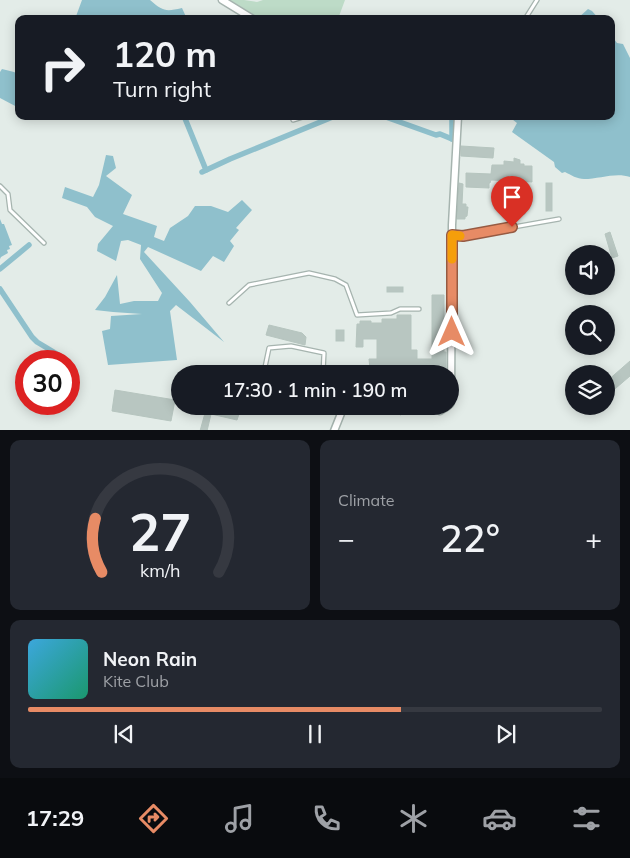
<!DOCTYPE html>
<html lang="en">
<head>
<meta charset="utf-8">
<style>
	:root { --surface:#171b24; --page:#242831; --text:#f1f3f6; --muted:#9ea1a6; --line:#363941; --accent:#e78b65 }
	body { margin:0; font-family:Mulish,sans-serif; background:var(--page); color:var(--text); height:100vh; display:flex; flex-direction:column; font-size:19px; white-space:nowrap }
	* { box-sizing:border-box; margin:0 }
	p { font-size:16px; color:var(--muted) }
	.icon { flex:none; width:28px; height:28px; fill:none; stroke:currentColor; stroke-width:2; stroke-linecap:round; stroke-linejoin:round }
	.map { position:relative; height:430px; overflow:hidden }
	.panel { display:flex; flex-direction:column; gap:10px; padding:10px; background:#0d0f14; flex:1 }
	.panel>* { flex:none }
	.top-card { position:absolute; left:15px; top:15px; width:600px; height:105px; border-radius:10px; box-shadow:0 2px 12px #0003; background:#171b24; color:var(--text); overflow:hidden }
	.tools { position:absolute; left:565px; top:245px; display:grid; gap:10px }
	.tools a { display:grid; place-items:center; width:50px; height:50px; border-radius:50%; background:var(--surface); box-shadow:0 2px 12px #0003; font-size:25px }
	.speed { position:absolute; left:15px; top:350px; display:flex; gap:10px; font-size:25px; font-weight:700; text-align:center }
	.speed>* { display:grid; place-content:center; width:65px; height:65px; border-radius:50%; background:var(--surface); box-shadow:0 2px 12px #0003; line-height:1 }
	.speed .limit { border:8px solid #d22; background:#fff; color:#111 }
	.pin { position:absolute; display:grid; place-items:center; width:42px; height:42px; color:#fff; margin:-51px -21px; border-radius:50% 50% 50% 0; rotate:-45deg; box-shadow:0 0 5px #0007 }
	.pin .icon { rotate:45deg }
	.me { position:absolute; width:55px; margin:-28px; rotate:0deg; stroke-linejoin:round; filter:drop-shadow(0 0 4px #0008) }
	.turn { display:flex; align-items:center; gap:18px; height:105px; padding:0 15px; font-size:22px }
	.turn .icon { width:65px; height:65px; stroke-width:2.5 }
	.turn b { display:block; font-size:35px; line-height:42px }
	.big { font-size:38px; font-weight:600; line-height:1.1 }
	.panel .widget { flex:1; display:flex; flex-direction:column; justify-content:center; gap:8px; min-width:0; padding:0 18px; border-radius:10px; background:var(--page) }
	.panel .dial { align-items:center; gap:0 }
	.dial svg { height:130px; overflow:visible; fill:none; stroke:var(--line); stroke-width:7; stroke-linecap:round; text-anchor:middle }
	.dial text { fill:var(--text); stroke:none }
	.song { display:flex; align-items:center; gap:15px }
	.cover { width:60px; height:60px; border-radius:8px; background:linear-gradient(135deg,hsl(200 70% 55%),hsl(160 70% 35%)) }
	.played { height:5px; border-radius:2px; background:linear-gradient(90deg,var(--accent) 65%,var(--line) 65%) }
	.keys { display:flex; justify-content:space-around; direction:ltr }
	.heat { display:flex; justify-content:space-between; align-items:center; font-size:28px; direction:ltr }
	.panel .tiles { flex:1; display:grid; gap:10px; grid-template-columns:1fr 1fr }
	.widget:last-child { grid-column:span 2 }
	.trip { position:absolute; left:171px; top:365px; width:288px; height:50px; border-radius:25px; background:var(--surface); box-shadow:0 2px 12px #0003; font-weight:600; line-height:50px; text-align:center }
	.tab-bar { display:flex; height:80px; justify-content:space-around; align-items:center; background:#090b0e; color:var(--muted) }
	.tab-bar .icon { width:35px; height:35px }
	.tab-bar .current { color:var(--accent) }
	.tab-bar b { font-size:22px; color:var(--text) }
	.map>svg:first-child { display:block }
</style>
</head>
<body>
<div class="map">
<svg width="630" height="431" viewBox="0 0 630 431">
	<rect width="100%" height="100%" fill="#e3ece8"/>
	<path fill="#bddbc7" d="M230 0H244L257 2 263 0H345L338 19H260Z"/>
	<g fill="#8fc0cc">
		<path d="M82 0H150C163 11 165 12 182 8L187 19H75Z"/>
		<path d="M588 9 592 11 599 19H577Z"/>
		<path d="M611 35 617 43 623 44 630 58V177C616 172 599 179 584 179 577 179 571 175 565 172L562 173 555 167 554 162 512 132 517 123 508 116H611Z"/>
		<path d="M2 69 14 72 19 75V108L0 98V72Z"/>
		<path d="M106 155 113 156 116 168 106 176 132 195 123 214 157 226 154 237 164 241 170 228 188 216 195 206H211L228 212 242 200 252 210 236 228 239 230 230 241 234 246 224 262 213 256 201 271 148 247 144 252 190 302 224 342 176 305 170 311 177 360 108 365 102 331 110 329 111 316 142 314 113 312 95 310 105 297 117 275 120 304 134 301H158L162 293 140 259 141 245 128 240 121 241 116 261 97 251 98 244 113 226 95 217 87 207 62 198 65 187 93 197 99 185Z"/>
		<path d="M0 219 2 224H4L12 245 9 246 10 249 7 250 8 253 1 257 0 259Z"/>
	</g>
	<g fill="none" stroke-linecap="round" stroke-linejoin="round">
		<g stroke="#8fc0cc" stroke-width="5.5">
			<path d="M184 116 206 170"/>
			<path d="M383 116 436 135 440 134 452 139"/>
			<path d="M452 116V139H455"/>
			<path d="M202 172 230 159 335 116"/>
			<path d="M0 269 29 245"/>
			<path d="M0 289 32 337 37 342 62 357"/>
		</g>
	</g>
	<g fill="#b8c6c1" stroke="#b6c5bf">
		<path d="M461 146 494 148 493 158 461 156Z"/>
		<path d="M514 158 520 160V164H524V166H532V182L518 181 517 203H525V214L500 213V207H512L513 181 491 180 490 183H489V188L466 187V173L491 174 492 165H504V161L514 162Z"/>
		<path d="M459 183 463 184 462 204H466V207H468L467 216 465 217V219H457Z"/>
		<rect x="546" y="183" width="6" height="28"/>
		<path d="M610 232 618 256 612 258 605 234Z"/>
		<rect x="387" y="287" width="16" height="5"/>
		<path d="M432 295H444V352H446V369H410V374H401V369H370L369 359H377V339H363V347H356L357 324H360V321H371V323H382V319H397V315H411V350H417V359H432Z"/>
		<path d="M269 325 302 333 306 337 305 345 266 335Z"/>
		<rect x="336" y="330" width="8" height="11"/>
		<path d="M630 361V376L609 394 606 390V382Z"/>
		<path d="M115 390 175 400 171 421 112 411Z"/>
		<path d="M207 406 229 411 230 406H237L235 413 239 414 237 420 211 414 207 431H200Z"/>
		<path d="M394 406H404L401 415 392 412Z"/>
	</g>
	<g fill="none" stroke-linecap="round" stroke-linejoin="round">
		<defs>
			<g id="service">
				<path d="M525 19 537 0"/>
				<path d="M293 120 306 116"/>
				<path d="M0 186 8 194 10 210 44 243"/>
				<path d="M452 235 463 236 559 219"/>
				<path d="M229 303 249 285 309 273 335 279 346 285 357 315 391 313 400 309H419"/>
				<path d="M264 372 269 348 291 346 324 353 323 373"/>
				<path d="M313 374 359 370 367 374"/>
			</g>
			<g id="minor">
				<path d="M222 0 253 19"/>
				<path d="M450 404 451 402 452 225 458 116"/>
				<path d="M427 406 440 411 448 406"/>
				<path d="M334 431 344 406"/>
			</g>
		</defs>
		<use href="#service" stroke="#a6b4af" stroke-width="5.5"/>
		<use href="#minor" stroke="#a6b4af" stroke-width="9"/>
		<use href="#service" stroke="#fff" stroke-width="3"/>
		<use href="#minor" stroke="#fff" stroke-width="6"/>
	</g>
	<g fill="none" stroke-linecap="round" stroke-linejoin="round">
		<defs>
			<path id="route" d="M452 332V235L463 236 512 227"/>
		</defs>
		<use href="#route" stroke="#965a42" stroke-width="12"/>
		<use href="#route" stroke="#e78b65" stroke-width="9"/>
		<path stroke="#f59e0b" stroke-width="9" d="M452 259V235L460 236"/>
	</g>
</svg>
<div class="tools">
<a><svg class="icon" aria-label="sound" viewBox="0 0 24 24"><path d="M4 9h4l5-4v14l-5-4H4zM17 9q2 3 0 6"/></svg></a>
<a><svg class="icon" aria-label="search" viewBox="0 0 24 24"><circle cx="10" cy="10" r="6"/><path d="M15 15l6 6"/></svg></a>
<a><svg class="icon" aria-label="layers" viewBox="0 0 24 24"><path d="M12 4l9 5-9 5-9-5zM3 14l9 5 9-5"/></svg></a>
</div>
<div class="speed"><div class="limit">30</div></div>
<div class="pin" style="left:512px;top:227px;background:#d93025"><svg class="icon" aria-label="arrive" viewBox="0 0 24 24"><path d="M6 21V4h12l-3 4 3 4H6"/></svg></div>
<svg class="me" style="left:452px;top:332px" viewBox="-20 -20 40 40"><path d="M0-17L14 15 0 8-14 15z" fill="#e78b65" stroke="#fff" stroke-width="4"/></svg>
<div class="trip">17:30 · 1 min · 190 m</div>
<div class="top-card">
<div class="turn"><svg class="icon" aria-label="right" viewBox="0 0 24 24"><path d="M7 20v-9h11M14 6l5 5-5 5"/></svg><div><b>120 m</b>Turn right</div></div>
</div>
</div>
<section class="panel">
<div class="tiles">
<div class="widget dial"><svg viewBox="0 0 100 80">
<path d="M14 69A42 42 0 1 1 86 69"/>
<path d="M14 69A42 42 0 0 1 10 36" stroke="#e78b65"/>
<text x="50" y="56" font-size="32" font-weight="700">27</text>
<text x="50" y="72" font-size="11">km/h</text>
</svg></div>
<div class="widget"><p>Climate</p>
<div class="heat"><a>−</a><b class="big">22°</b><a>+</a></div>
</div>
<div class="widget">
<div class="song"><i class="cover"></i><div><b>Neon Rain</b><p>Kite Club</p></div></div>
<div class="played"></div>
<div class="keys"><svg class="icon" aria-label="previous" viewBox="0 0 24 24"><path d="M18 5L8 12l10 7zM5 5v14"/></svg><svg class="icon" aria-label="pause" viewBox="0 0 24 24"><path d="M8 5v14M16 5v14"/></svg><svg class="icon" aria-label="next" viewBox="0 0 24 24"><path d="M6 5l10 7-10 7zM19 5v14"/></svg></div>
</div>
</div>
</section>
<nav class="tab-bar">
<b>17:29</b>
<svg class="icon current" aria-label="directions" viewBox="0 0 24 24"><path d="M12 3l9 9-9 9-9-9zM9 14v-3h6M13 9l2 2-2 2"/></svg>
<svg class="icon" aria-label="music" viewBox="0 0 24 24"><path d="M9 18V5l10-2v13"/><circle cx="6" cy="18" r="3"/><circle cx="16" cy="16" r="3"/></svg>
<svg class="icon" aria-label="phone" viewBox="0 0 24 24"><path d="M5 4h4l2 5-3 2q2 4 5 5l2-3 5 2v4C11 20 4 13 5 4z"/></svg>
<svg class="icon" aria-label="climate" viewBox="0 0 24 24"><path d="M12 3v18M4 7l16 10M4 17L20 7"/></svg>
<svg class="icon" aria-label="car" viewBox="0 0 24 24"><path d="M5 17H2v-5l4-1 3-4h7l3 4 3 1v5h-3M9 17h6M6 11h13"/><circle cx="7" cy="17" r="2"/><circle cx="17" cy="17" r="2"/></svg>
<svg class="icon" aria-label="filters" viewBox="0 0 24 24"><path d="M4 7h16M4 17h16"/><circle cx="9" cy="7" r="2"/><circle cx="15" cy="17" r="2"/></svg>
</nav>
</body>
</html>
